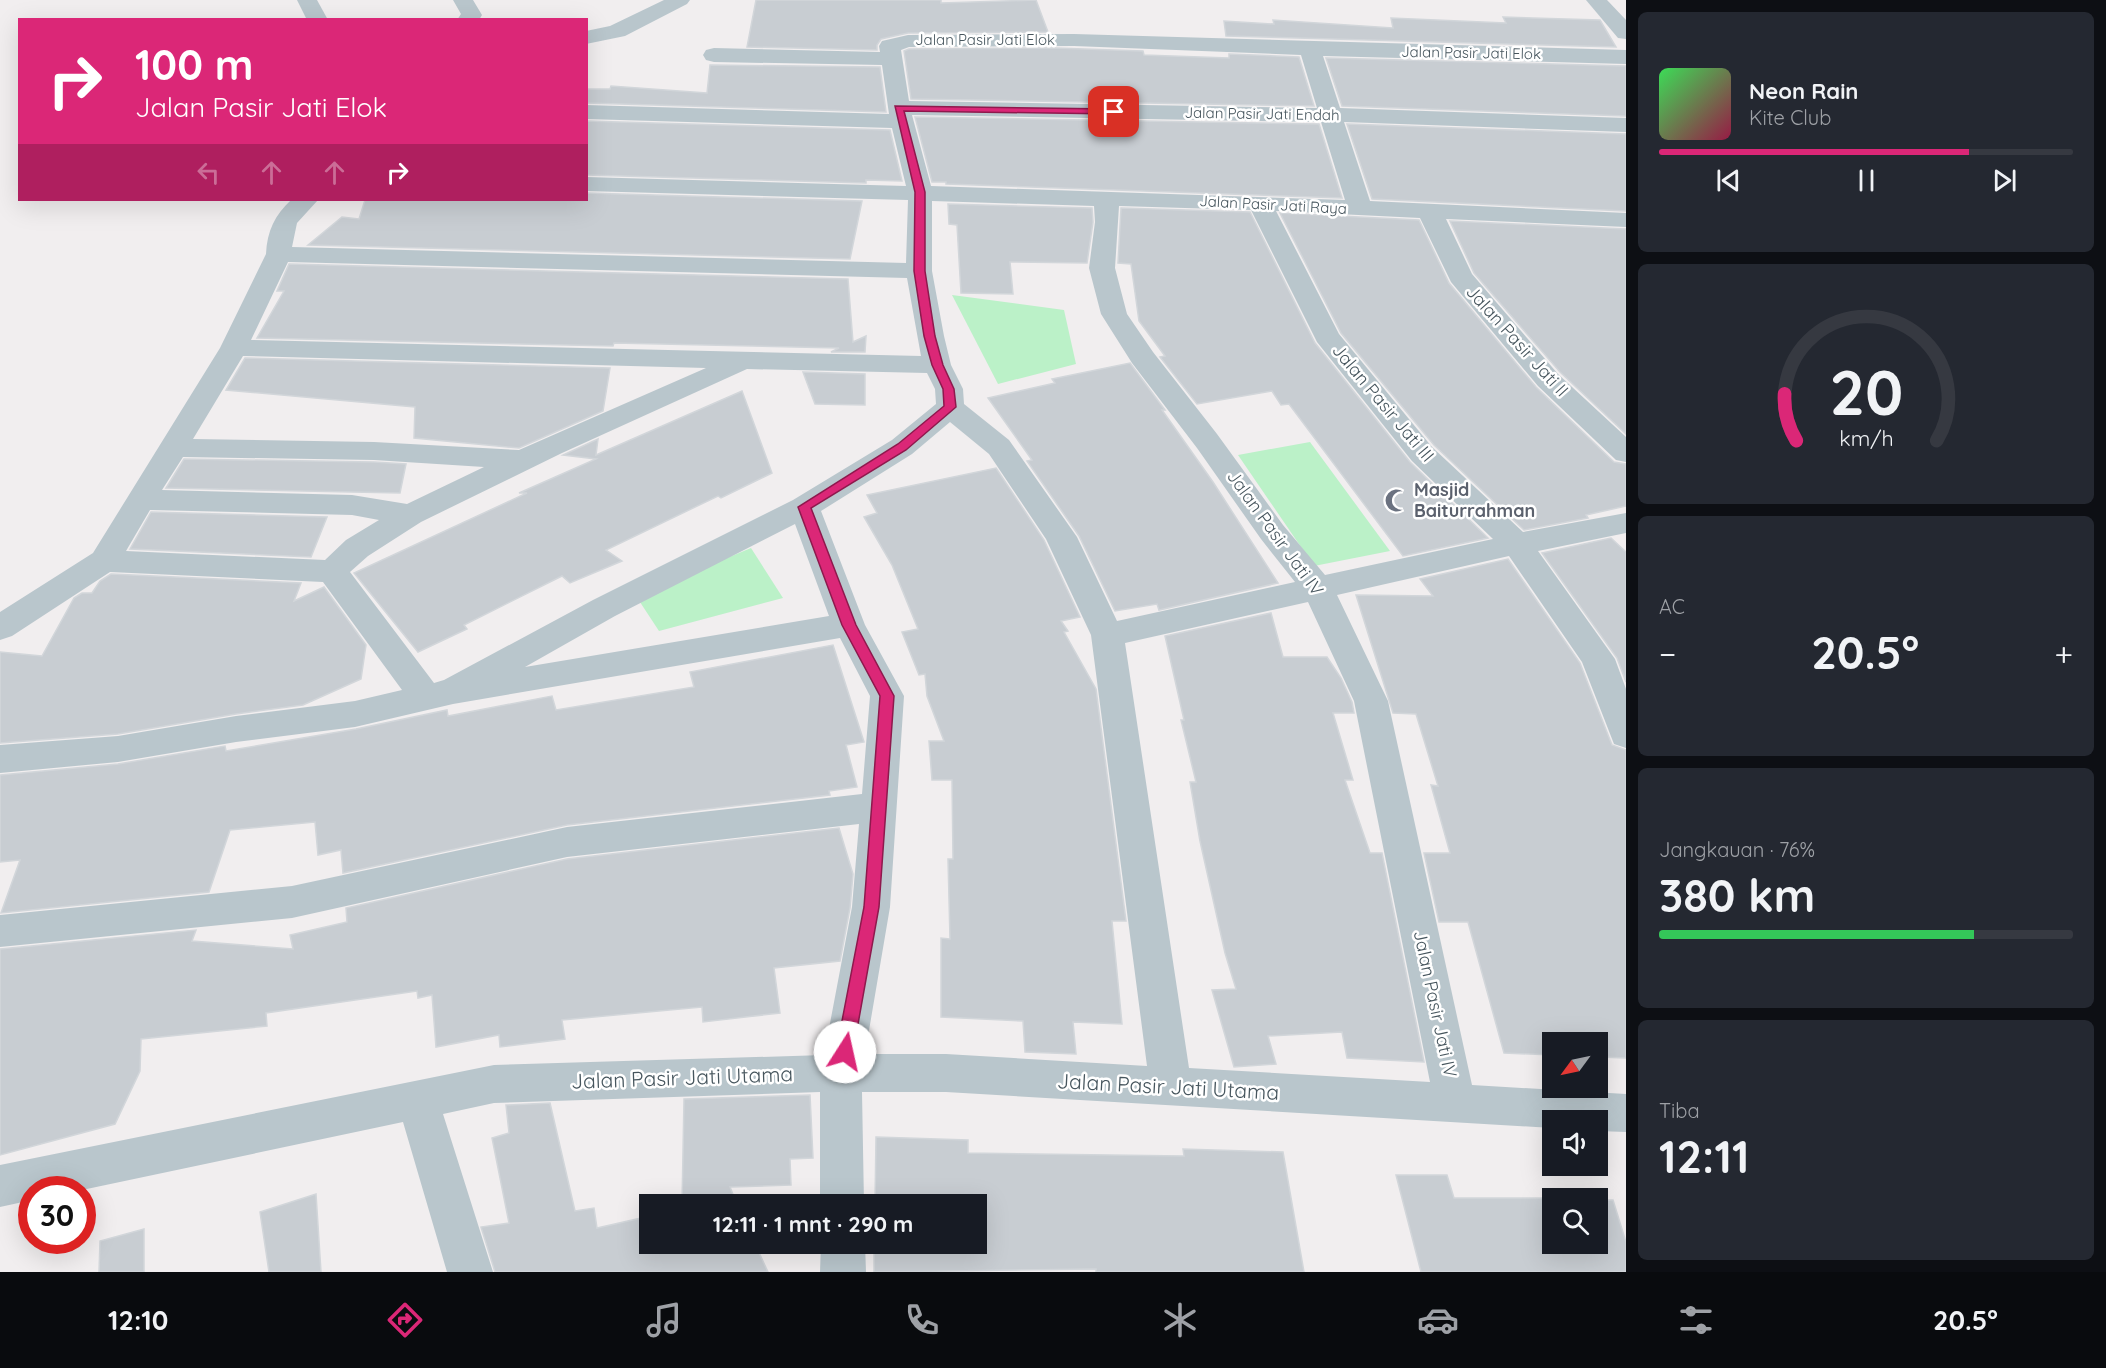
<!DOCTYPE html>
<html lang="id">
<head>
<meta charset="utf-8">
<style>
	:root { --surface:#171b24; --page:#242831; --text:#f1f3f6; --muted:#9ea1a6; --line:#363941; --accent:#db2777 }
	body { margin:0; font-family:Quicksand,sans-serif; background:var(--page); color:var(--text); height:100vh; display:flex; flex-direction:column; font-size:22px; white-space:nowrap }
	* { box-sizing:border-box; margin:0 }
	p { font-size:20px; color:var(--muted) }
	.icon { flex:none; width:33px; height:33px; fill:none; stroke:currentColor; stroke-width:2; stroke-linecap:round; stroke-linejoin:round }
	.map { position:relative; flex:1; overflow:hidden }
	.details { display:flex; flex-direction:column; gap:12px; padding:12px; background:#0d0f14; width:480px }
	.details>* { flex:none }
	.top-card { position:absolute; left:18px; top:18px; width:570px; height:183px; border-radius:0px; box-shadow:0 6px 24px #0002; background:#db2777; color:#fff; overflow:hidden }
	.needle { width:39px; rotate:237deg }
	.controls { position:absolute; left:1542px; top:1032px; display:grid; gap:12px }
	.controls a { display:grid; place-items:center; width:66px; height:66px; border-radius:0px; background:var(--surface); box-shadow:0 6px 24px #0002; font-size:30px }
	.speed { position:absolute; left:18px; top:1176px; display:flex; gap:12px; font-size:30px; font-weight:700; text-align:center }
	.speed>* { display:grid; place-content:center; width:78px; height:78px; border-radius:50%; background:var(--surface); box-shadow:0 6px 24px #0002; line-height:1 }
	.speed .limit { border:9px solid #d22; background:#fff; color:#111 }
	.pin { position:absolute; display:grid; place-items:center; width:51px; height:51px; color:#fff; margin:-26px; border-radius:12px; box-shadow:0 3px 9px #0006 }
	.me { position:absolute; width:66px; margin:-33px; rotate:10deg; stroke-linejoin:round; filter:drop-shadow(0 0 4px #0008) }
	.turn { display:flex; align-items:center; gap:21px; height:126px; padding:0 18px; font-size:27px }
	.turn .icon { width:78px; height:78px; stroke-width:2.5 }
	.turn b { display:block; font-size:42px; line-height:51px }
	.lanes { display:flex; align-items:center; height:57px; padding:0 18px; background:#0003; justify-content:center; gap:30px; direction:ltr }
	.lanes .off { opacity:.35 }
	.big { font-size:45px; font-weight:700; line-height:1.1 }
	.details .widget { flex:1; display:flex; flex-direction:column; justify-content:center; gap:9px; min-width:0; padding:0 21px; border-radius:9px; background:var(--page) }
	.details .dial { align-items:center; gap:0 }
	.dial svg { height:156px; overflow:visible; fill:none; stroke:var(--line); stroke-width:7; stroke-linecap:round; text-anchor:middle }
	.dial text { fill:var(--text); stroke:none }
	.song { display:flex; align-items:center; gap:18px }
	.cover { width:72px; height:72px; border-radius:9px; background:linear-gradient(135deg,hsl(130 70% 55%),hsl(340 70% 35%)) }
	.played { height:6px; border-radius:3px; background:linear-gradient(90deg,var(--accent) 75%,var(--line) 75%) }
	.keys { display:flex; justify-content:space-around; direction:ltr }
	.heat { display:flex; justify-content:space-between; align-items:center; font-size:33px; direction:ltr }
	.charge { height:9px; border-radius:4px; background:linear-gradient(90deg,#34c759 76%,var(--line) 0) }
	.trip { position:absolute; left:639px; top:1194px; width:348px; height:60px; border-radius:0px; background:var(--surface); box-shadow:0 6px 24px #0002; font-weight:700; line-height:60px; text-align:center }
	.tab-bar { display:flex; height:96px; justify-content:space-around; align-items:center; background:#090b0e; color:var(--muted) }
	.tab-bar .icon { width:42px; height:42px }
	.tab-bar .current { color:var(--accent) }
	.tab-bar b { font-size:27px; color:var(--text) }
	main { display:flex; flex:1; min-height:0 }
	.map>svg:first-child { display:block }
</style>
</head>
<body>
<main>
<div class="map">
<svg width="1626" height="1272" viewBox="0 0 1626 1272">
	<rect width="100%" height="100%" fill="#f1eeef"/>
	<g fill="#bbf1c8">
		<path d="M952 295 1064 310 1076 364 998 384Z"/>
		<path d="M1310 442 1390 551 1314 566 1238 455Z"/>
		<path d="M751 548 783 598 659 631 636 596Z"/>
	</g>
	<g fill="#c8cdd2" stroke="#d2d6da" stroke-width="1.5">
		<path d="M756 0H941V3L1036 0 1048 32 908 33 881 39 877 45V50L747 47Z"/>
		<path d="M1503 17 1600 20 1616 47 1226 36 1224 21 1274 24 1273 20 1393 28 1391 18 1506 23Z"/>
		<path d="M1055 48 1143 51 1144 55 1229 58V54L1299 57 1314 106 911 99 904 51 909 49Z"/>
		<path d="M1326 58 1626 66V116L1342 106Z"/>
		<path d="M710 65 880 67 886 112 586 103V89H610L611 86 707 93Z"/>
		<path d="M915 117 1319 124 1342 198 946 184V182H932Z"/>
		<path d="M586 121 890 130 902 181 866 180V183L586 175Z"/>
		<path d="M1347 124 1626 134V211L1372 199Z"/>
		<path d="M586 193 862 201 850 259 308 245 342 217 359 219 365 200H586Z"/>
		<path d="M948 204 1092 208 1093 222 1087 263 1010 262 1013 294 961 293 957 225 949 224Z"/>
		<path d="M1121 208 1250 212 1315 343 1410 462 1488 538 1403 556 1289 404 1281 405 1272 391 1197 404 1160 357 1165 356 1139 321 1131 264 1118 263Z"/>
		<path d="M1280 213 1419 220 1449 283 1536 387 1614 462 1626 464V506L1586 515 1588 518 1524 530 1434 445 1341 333Z"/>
		<path d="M1450 221 1626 229V434L1560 372 1474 273Z"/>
		<path d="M289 264 848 279 853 342 866 336 865 352H831L839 348 614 343 613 346 257 338 284 291H277Z"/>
		<path d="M245 358 610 368 603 411 519 448 414 438 415 407 226 390Z"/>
		<path d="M1130 363 1165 410H1162L1213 482 1278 583 1159 610 1157 604 1115 611 1079 536 1027 461 1032 460 988 398 1055 383 1052 379Z"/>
		<path d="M803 372 865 374V405L815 404Z"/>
		<path d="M742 391 772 473 721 498 718 496 606 550 622 561 570 583 562 576 464 625 467 629 418 652 354 573 527 493H519L596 459 563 455 598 439 596 455Z"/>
		<path d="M184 459 374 462 406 464 400 493 166 488Z"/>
		<path d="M996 468 1044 540 1080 617 1061 621 1068 631 1064 632 1096 689 1126 921H1112L1122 1024 1073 1022 1076 1054 1025 1052 1023 1021 941 1017V938L950 939 948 859H953L952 780H932L929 741H944L927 696 925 674 919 675 902 632 918 629 892 565 864 517 877 513 867 495Z"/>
		<path d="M151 512 327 517 311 557 130 549Z"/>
		<path d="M1611 538 1626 552V682L1617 658 1542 553Z"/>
		<path d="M1508 559 1580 663 1612 745 1626 750V1058L1598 1057V1042H1552V1055L1504 1053 1468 922H1439L1424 853H1450L1431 785 1438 786 1416 714 1393 713 1356 595 1433 596 1420 579Z"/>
		<path d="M111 574 301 583 294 601 324 587 366 645 361 679 303 705 236 714 118 734 0 743V652L42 656 74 598 82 593H92L100 581Z"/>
		<path d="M1271 613 1283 657H1327L1341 678 1352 702 1354 713H1333L1353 780H1345L1370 853H1382L1424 1062 1347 1058 1342 1032 1268 1036 1276 1064 1234 1067 1212 990 1236 989 1225 953 1200 841 1190 782H1196L1181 720H1184L1165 636Z"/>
		<path d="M833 645 864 742 846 745 857 787 829 791 830 795 567 825 343 873 341 850 318 855 315 822 230 830 209 892 1 913 20 860 0 862V775L118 764 225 746 226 751 356 729 447 710 448 716 552 696 556 710 694 687 690 672Z"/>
		<path d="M839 828 853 874 850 908 840 961 774 968 780 1013 703 1022 702 1007 562 1020 565 1039 500 1047 499 1035 436 1047 432 995 418 998 417 991 266 1013 267 1026 141 1039 140 1071 115 1124 0 1155V949L196 930 192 941 293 949 290 935 347 922 346 908 567 859Z"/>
		<path d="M810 1095 813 1158 790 1159 791 1185 730 1187 737 1204H682L684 1099Z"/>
		<path d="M550 1103 575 1211 594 1208 597 1228 650 1216V1244H755L768 1272H495L481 1227 509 1223 492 1138 509 1133 506 1105Z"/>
		<path d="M876 1137 968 1140V1153L1184 1156 1183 1149 1283 1152 1304 1272H1096V1269L874 1272V1244H976V1204H875Z"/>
		<path d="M1396 1175H1447L1454 1198H1568H1552V1244H1598V1200H1613L1626 1242V1272H1421Z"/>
		<path d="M316 1194 321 1272H269L260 1212Z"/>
		<path d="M144 1229V1272H99L100 1241Z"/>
	</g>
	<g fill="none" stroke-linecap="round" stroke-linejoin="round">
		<g fill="#b9c6cc" fill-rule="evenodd">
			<path d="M297 0H317L328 20H307Z"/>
			<path d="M453 0H473L482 15 479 20H457L461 14Z"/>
			<path d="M664 0H690L687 4 625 36 586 44V31L610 26Z"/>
			<path d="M1586 0H1607L1626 20V39L1618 38Z"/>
			<path d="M1074 34 1626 50V64L1323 56 1340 108 1626 118V132L1344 122 1370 201 1626 213V227L1446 219 1472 274 1558 374 1626 437V462L1616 460 1538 386 1451 282 1420 218 1276 211 1339 334 1432 447 1523 532 1626 513V533L1538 551 1615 659 1626 689V748L1614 744 1582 662 1509 556 1337 595 1388 701 1472 1085 1626 1094V1132L1598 1131V1120H1552V1128L946 1092H862L864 1204H820V1092L494 1103 443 1114 493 1272H447L403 1122 82 1190H32V1200L0 1207V1165L494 1065 824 1055 852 907 859 824 567 857 292 918 0 947V915L292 886 567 827 862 794 870 696 840 638 453 704 355 727 236 742 118 762 0 773V745L118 736 236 716 355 701 402 690 323 582 110 572 12 636 0 640V612L93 553 220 348 266 254C267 231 275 215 291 200H318L297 223 292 247 906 263 908 200 586 191V177L906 186 892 128 586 119V105L889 114 882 65 714 62 706 60 703 55 706 50 714 48 880 52 879 46 882 41 908 35ZM1074 46 1301 55 1317 108 909 101 901 50 909 47ZM912 115 1321 122 1345 200 931 186ZM932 201 1094 206 1095 222 1089 268 1101 314 1132 363 1197 448 1261 539 1295 582 1117 621 1077 537 1009 440 964 404 963 389 951 365 944 336 932 271ZM1119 206 1251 210 1317 342 1412 461 1493 539 1325 575 1283 525 1217 434 1153 352 1127 314 1115 268ZM288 262 907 278 921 356 251 340ZM243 356 706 368 519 450 374 442 193 439ZM747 369 927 373 935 389 936 404 892 440 793 500 593 600 444 680 434 683 350 572 368 556 421 522 562 453ZM950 422 989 454 1046 539 1091 635 1147 1066 946 1054H865L890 907 904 696 865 625 821 511 912 454ZM183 457 374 460 484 467 407 504 352 495 162 490ZM150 510 352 515 379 520 346 540 325 560 126 551ZM795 524 829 616 525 667 615 616ZM1308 602 1354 701 1430 1082 1189 1068 1125 643Z"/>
			<path d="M821 1244H865L866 1272H820Z"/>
		</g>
	</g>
	<path fill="#db2777" stroke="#8e194d" stroke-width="1.5" d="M895 106 1114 109 1119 112 1114 114 904 111 925 192V271L935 336 943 365 954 389 956 407 906 450 811 508 856 625 894 696 879 907 853 1052 851 1058 845 1060 839 1058 836 1052 864 907 880 696 842 625 798 507 898 444 944 406 943 389 932 365 924 336 914 271 915 192Z"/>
	<defs>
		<symbol id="mosque-bare" viewBox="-9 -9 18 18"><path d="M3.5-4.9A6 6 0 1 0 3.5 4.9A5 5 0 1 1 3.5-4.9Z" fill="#6b7280" stroke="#fff" stroke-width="2.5" paint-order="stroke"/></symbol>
	</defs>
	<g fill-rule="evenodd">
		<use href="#mosque-bare" x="1380" y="484" width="33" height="33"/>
	</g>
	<g text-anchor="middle" stroke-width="5" stroke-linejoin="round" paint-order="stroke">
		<g font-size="15" fill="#46555d" stroke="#fff">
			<text x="985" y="45">Jalan Pasir Jati Elok</text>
			<text transform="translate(1471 53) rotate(1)" y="5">Jalan Pasir Jati Elok</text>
			<text transform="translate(1262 114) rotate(1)" y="5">Jalan Pasir Jati Endah</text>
			<text transform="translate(1273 205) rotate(3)" y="5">Jalan Pasir Jati Raya</text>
		</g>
		<g font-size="18" fill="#46555d" stroke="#fff">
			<text transform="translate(1517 341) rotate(48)" y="6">Jalan Pasir Jati II</text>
			<text transform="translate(1383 403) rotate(50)" y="6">Jalan Pasir Jati III</text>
			<text transform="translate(1275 533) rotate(54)" y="6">Jalan Pasir Jati IV</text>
			<text transform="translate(1435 1004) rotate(78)" y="6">Jalan Pasir Jati IV</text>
		</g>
		<g font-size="18" font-weight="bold" fill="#5b616d" stroke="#fff" text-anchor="start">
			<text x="1414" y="496">Masjid<tspan x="1414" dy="21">Baiturrahman</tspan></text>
		</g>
		<g font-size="21" fill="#46555d" stroke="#fff">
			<text transform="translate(682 1078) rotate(-2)" y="7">Jalan Pasir Jati Utama</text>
			<text transform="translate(1168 1087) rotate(3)" y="7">Jalan Pasir Jati Utama</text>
		</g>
	</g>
</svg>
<div class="controls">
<a><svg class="needle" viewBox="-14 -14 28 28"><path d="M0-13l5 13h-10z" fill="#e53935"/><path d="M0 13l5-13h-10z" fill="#9ea1a6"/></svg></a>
<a><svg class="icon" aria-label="sound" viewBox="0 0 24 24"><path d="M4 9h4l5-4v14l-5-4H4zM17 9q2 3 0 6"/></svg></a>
<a><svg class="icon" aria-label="search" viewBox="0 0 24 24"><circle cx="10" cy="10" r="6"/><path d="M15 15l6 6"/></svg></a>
</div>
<div class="speed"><div class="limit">30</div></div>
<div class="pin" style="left:1114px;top:112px;background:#d93025"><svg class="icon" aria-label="arrive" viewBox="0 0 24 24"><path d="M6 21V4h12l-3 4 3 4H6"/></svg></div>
<svg class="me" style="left:845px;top:1052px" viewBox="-20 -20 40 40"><circle r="19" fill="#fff"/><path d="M0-13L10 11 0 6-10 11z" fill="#db2777"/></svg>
<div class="trip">12:11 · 1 mnt · 290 m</div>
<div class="top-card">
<div class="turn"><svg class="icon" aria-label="right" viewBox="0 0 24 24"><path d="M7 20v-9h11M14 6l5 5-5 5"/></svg><div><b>100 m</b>Jalan Pasir Jati Elok</div></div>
<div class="lanes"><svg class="icon off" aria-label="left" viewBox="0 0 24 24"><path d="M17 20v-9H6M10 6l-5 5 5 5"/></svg><svg class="icon off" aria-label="ahead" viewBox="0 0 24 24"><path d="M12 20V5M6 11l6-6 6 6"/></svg><svg class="icon off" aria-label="ahead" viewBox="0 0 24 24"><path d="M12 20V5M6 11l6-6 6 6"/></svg><svg class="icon" aria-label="right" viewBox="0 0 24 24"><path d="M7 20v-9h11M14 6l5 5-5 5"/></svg></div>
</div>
</div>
<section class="details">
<div class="widget">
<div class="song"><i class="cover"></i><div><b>Neon Rain</b><p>Kite Club</p></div></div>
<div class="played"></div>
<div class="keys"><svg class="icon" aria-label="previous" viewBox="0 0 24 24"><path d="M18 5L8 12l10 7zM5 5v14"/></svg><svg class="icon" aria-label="pause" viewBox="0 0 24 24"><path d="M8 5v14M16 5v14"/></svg><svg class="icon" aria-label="next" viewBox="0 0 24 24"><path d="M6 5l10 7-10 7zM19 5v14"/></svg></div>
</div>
<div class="widget dial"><svg viewBox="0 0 100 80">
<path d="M14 69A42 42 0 1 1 86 69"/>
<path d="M14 69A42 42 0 0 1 8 45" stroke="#db2777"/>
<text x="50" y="56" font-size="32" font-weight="700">20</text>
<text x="50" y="72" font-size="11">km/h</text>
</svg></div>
<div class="widget"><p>AC</p>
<div class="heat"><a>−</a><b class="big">20.5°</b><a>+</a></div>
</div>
<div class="widget"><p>Jangkauan · 76%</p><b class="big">380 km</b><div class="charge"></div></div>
<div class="widget"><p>Tiba</p><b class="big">12:11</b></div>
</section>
</main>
<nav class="tab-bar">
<b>12:10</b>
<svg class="icon current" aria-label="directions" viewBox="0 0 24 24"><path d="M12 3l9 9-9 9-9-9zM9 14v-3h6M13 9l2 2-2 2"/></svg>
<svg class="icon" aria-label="music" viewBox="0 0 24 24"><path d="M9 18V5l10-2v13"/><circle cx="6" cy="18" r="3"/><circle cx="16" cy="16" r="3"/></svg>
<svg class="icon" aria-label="phone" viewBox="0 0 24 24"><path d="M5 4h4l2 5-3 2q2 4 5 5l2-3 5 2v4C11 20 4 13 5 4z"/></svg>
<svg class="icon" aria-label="climate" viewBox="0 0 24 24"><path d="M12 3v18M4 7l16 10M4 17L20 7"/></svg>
<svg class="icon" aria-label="car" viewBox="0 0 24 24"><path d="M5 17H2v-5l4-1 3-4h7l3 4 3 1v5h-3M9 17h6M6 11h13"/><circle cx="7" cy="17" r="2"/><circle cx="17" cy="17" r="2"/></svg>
<svg class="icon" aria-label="filters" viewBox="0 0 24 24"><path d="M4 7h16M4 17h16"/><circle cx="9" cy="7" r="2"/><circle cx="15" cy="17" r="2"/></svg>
<b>20.5°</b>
</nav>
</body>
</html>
